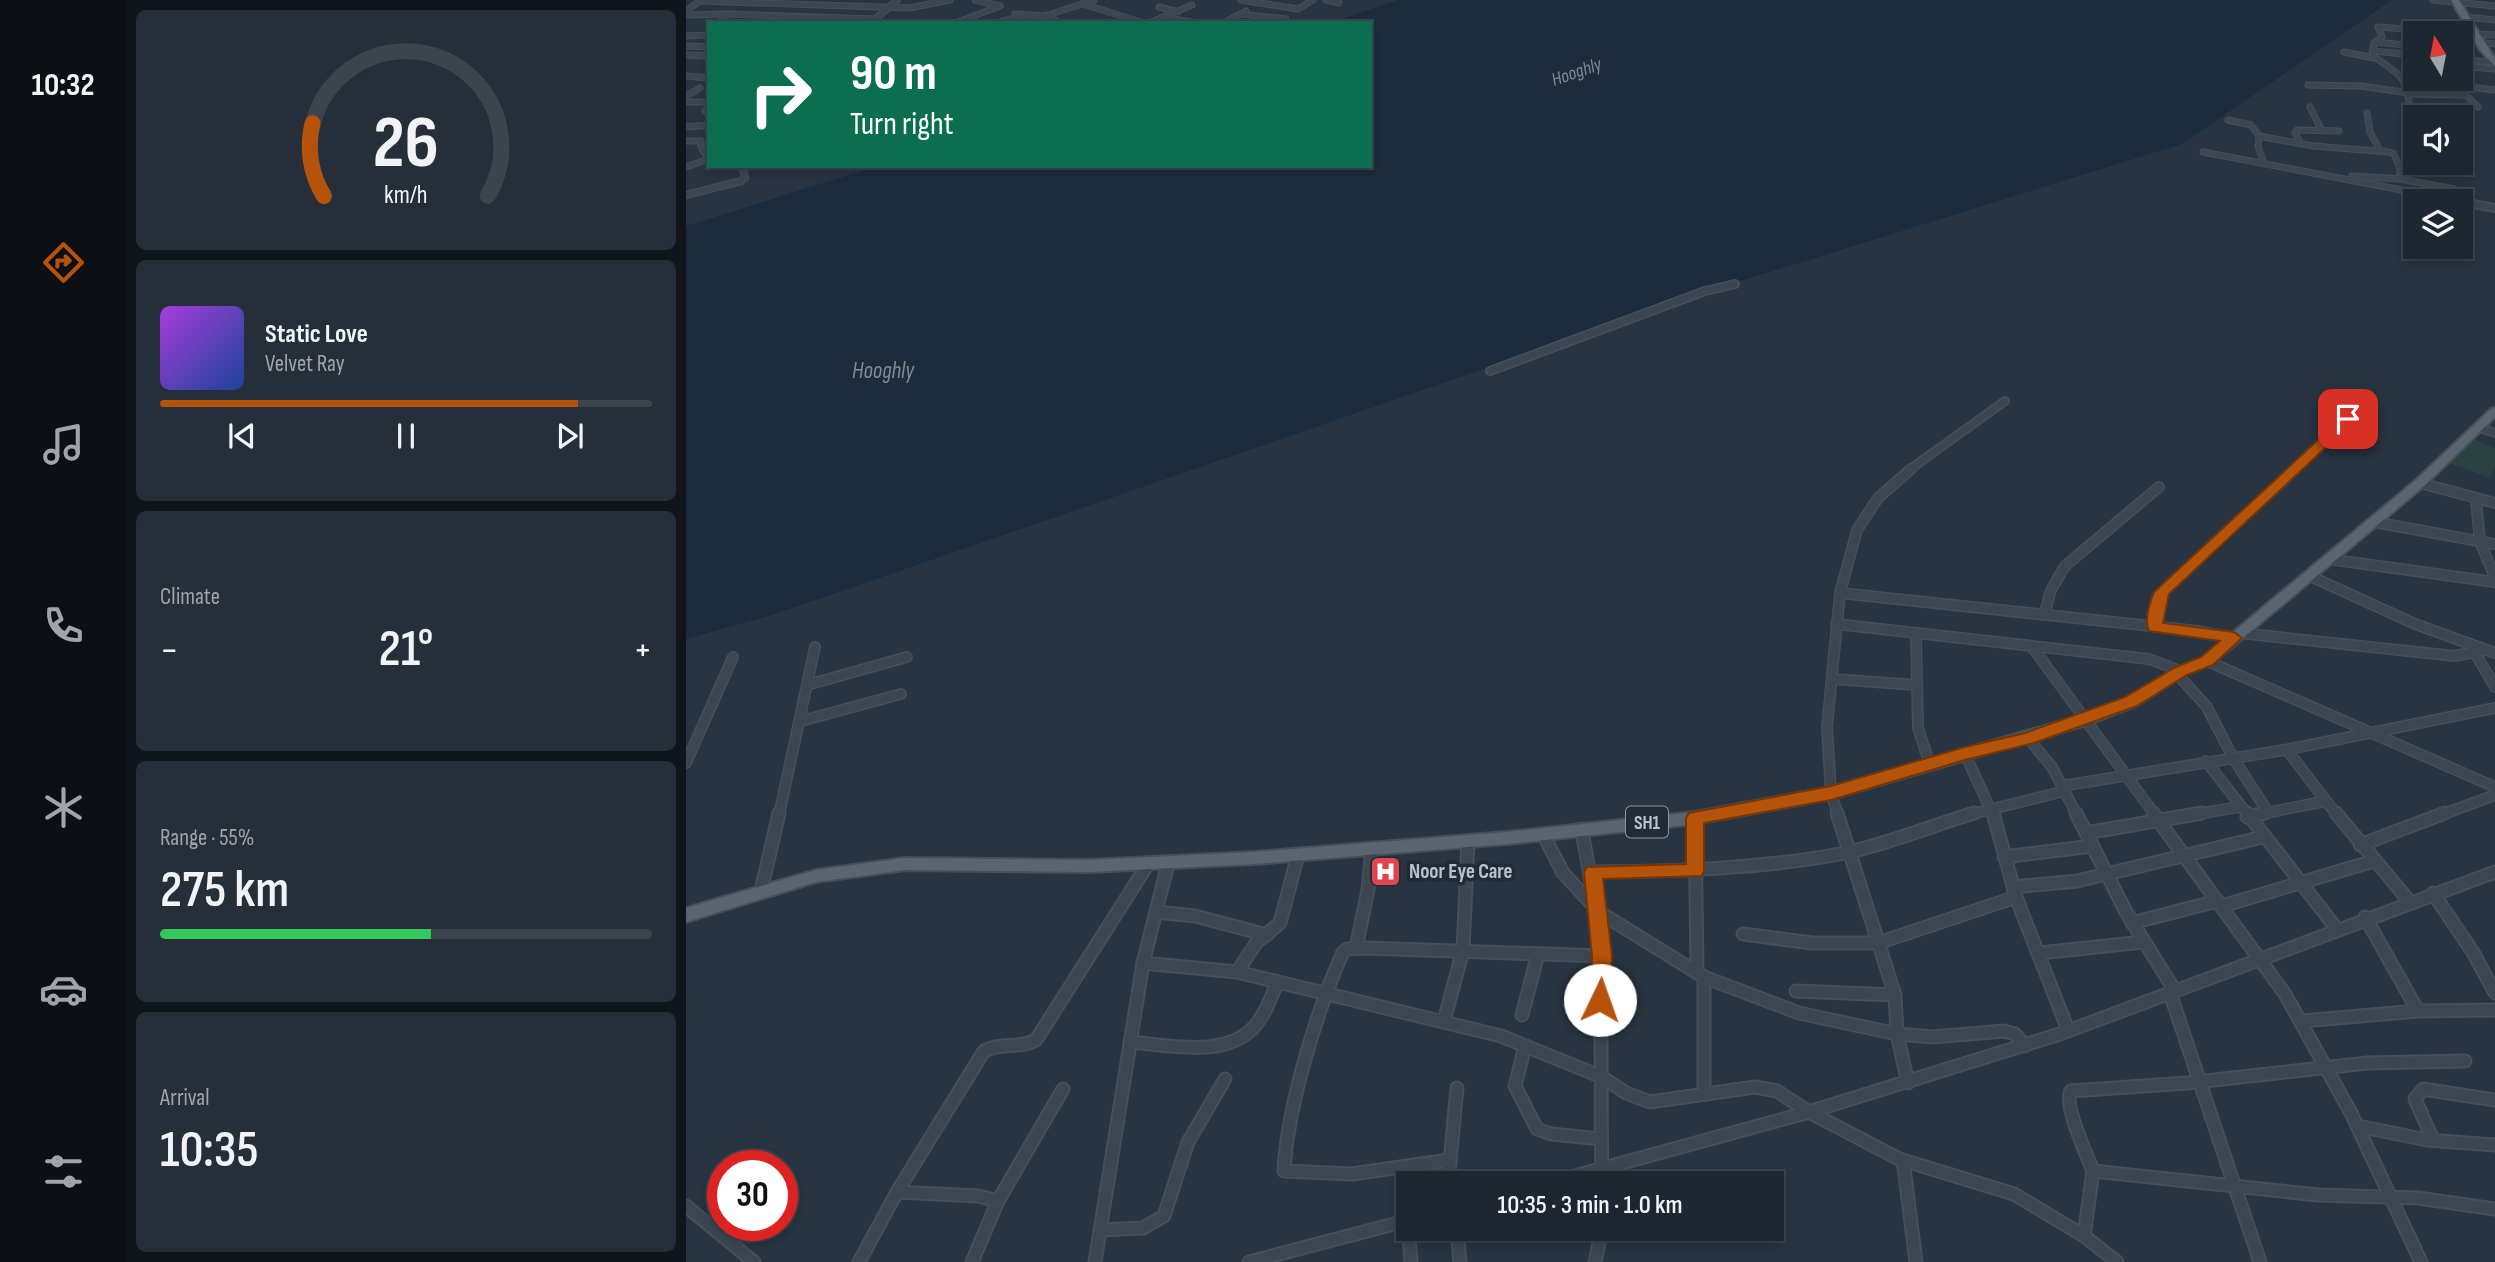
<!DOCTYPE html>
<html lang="en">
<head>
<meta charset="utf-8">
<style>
	:root { --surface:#1e2731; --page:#262f39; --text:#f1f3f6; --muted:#a1a5ab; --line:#3c444d; --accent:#b45309 }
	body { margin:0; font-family:"Sofia Sans Condensed",sans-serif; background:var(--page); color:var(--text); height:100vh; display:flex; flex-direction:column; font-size:26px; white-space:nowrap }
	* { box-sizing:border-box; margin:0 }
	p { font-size:23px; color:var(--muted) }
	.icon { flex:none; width:38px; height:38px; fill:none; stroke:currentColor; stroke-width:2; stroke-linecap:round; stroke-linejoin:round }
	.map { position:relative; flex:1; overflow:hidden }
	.side { display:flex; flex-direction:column; gap:10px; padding:10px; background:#10151b; width:560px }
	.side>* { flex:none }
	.hud { position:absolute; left:21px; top:21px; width:665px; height:147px; border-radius:0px; box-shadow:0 4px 10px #0003,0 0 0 2px var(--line); background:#0b6e4f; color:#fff; overflow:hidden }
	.needle { width:46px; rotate:350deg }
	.fabs { position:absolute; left:1717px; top:21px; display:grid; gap:14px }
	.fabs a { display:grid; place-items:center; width:70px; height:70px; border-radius:0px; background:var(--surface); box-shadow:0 4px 10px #0003,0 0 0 2px var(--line); font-size:35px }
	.speed { position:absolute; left:21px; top:1150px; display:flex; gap:14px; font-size:35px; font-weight:700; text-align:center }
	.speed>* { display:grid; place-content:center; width:91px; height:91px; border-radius:50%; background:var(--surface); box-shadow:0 4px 10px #0003,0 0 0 2px var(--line); line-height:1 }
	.speed .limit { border:10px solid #d22; background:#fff; color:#111 }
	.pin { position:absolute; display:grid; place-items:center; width:60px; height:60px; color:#fff; margin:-30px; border-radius:14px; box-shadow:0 4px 10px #0006 }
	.me { position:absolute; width:77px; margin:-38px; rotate:3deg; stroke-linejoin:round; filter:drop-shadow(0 0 5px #0008) }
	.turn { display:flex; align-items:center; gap:24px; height:147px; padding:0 28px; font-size:32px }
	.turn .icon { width:91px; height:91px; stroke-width:2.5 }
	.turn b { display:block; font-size:49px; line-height:60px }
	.big { font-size:52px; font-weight:600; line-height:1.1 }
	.side .tile { flex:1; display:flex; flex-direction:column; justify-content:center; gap:10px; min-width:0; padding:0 24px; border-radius:10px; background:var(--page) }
	.side .dial { align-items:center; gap:0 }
	.dial svg { height:182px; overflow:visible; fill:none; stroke:var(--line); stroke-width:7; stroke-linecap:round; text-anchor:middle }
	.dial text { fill:var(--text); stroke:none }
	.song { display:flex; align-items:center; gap:21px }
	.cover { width:84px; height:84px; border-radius:10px; background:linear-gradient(135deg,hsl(280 70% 55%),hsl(220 70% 35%)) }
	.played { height:7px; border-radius:4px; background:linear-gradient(90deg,var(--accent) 85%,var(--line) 85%) }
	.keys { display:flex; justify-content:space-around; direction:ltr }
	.heat { display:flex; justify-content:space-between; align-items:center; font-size:38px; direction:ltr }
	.charge { height:10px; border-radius:5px; background:linear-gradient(90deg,#34c759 55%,var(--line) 0) }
	.trip { position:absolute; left:710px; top:1171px; width:388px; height:70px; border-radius:0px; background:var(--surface); box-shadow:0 4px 10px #0003,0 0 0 2px var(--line); font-weight:600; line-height:70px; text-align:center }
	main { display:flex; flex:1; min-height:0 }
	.dock { display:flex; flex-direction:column; width:126px; justify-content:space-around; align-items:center; background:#0c1014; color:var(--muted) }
	.dock .icon { width:49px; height:49px }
	.dock .on { color:var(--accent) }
	.dock b { font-size:32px; color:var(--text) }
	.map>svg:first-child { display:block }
</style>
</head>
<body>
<main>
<nav class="dock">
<b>10:32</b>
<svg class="icon on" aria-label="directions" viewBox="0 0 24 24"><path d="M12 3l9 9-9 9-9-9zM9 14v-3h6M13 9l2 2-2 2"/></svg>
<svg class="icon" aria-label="music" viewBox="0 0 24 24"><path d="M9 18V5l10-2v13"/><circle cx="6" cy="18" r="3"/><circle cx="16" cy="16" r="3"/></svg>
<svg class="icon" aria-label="phone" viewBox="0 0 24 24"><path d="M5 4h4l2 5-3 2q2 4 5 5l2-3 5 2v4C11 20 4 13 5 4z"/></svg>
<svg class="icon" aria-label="climate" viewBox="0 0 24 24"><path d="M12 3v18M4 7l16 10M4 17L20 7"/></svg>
<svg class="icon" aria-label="car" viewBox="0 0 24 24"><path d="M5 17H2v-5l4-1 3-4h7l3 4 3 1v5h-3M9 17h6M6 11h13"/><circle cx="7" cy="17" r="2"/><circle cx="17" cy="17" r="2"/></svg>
<svg class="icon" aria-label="filters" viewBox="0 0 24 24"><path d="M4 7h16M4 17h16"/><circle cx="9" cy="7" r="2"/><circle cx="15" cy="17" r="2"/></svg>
</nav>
<section class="side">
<div class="tile dial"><svg viewBox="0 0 100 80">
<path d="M14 69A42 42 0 1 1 86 69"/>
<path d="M14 69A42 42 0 0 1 9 37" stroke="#b45309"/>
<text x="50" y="56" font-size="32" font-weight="700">26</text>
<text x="50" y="72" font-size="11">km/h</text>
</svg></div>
<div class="tile">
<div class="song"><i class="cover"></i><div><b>Static Love</b><p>Velvet Ray</p></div></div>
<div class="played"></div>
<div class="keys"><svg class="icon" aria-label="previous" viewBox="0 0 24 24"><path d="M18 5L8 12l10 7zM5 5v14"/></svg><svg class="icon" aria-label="pause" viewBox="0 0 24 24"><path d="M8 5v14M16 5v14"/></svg><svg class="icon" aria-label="next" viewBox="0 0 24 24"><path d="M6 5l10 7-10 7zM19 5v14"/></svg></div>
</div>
<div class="tile"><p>Climate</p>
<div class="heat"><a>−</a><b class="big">21°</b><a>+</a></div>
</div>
<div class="tile"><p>Range · 55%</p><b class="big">275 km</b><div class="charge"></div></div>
<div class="tile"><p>Arrival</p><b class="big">10:35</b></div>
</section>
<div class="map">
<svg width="1809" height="1262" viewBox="0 0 1809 1262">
	<rect width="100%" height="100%" fill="#283441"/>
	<path fill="#2a4142" d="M1788 439 1809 448V466L1805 478 1763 463Z"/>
	<path fill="#1b2c3f" d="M712 0H1706L1496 144 1032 288 86 615 0 639V226L192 166H684V23H643Z"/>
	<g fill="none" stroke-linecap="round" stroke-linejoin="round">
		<defs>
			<g id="minor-far3">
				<path d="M555 0 612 9 627 0"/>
				<path d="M640 0 653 3"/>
				<path d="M1747 0 1809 6"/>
				<path d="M397 4 458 23"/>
				<path d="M473 7 492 12"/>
				<path d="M0 11 14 1 223 8 264 0"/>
				<path d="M329 14 359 16 408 0"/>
				<path d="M555 14 600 19"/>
				<path d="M0 15 42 14"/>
				<path d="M360 15 374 23"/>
				<path d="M1780 17 1809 20"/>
				<path d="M480 18 513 23"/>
				<path d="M316 21 336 17"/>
				<path d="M33 23 42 14 189 19"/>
				<path d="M269 23 314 6 289 0"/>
				<path d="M463 23 506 5"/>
				<path d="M537 23 560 11"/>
				<path d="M1789 34 1809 35"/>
				<path d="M0 36 23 35"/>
				<path d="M1689 42 1729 46"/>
				<path d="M1792 42 1809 44"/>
				<path d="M0 46 23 47"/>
				<path d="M1686 51 1729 55"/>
				<path d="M1658 52 1688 58"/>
				<path d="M0 55 23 56"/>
				<path d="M1774 60 1807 62"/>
				<path d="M1774 66 1809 69"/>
				<path d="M0 76 23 78"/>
				<path d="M1746 79 1774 82"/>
				<path d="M1622 85 1675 86 1723 93"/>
				<path d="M1723 94 1780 95 1779 89 1782 87 1809 90"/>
				<path d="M1780 95 1792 107"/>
				<path d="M0 96 14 88"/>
				<path d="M0 102H23"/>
				<path d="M23 107 19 111 23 112"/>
				<path d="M1624 107 1636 131"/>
				<path d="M1681 113 1684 132 1694 151"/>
				<path d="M1542 120 1565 125 1573 136"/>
				<path d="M1723 120C1723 78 1720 79 1687 56L1688 43 1696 37 1692 27 1773 33"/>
				<path d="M0 127 23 125"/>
				<path d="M0 141H15V147L22 159"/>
				<path d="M1615 144 1609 133 1611 130 1653 131"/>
				<path d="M1517 152 1773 201"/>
				<path d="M1578 164 1572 146 1573 136 1627 146 1703 152 1708 154 1714 169V179"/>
				<path d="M0 167 23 159"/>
				<path d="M1666 176 1714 179 1768 189"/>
				<path d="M1774 202 1792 205"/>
			</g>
			<g id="minor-far2">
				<path d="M1782 203 1809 208"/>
				<path d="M804 371 1019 291 1049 284"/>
				<path d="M1791 427 1809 433"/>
				<path d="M1223 470 1319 401"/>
				<path d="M1607 470 1662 419"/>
			</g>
			<g id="minor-far1">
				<path d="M1734 483 1809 503"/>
				<path d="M1790 499 1794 542 1809 577"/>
				<path d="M1688 522 1809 544"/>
				<path d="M1642 559 1809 582"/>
				<path d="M1624 576 1729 624 1809 653"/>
				<path d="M1154 593 1512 631 1548 638"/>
				<path d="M1358 615 1365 590 1379 566 1473 487"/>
				<path d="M1150 624 1463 659 1495 671"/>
				<path d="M1469 627 1471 604 1476 592 1609 469"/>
				<path d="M1554 633 1769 656 1799 650"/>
				<path d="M1230 635 1232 728 1244 765"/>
				<path d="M1347 648 1469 815"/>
				<path d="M1789 653 1809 687"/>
				<path d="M1521 661 1809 787"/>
				<path d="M1491 674 1521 707 1547 758 1582 812"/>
				<path d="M1146 679 1230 685"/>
				<path d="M121 685 221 657"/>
				<path d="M115 721 215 694"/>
				<path d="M1342 738 1366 767 1391 815"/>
				<path d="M1601 750 1651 815"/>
				<path d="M1279 754 1307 815"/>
				<path d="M1520 761 1562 815"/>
				<path d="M0 763 47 657"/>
				<path d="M1376 786 1604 749 1809 708"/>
				<path d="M93 815 129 647"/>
				<path d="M1152 815 1145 793 1141 727 1154 593 1171 530 1192 498 1225 469"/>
				<path d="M1282 815 1379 791"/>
				<path d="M1505 815 1553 807"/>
				<path d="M1570 815 1640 801"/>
				<path d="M1755 815 1809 795"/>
			</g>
			<g id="minor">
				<path d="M1151 813 1209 995 1211 1034 1222 1083"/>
				<path d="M1307 813 1330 897 1382 1030"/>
				<path d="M1390 813 1440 912 1489 991"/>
				<path d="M1467 813 1599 994 1665 1113 1735 1262"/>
				<path d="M1561 813 1650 928"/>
				<path d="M1650 813 1723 901"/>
				<path d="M1561 817 1579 813"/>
				<path d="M1009 818 1011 973"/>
				<path d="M895 829C922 946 913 1064 916 1183"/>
				<path d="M1400 833 1516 813"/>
				<path d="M857 834 877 873 913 912 1018 977 1113 1013 1211 1034 1247 1037 1318 1031 1329 1034 1339 1046"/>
				<path d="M1674 845 1759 813"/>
				<path d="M1318 857 1407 846"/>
				<path d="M907 872C991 871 1076 869 1159 853 1202 844 1245 826 1288 813"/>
				<path d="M1327 887 1391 881 1577 837"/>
				<path d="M75 891 93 813"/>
				<path d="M1747 893 1788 954 1809 993"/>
				<path d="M1536 906 1688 861"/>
				<path d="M470 912 509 916 581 935"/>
				<path d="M1679 917 1732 1011"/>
				<path d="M1446 923 1531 901"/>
				<path d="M1057 934 1126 943H1192L1330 897"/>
				<path d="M670 948 682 890 686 849"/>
				<path d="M1354 953 1457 942"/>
				<path d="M457 963 551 972 815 1036 916 1077 940 1093 964 1102 1069 1087 1091 1091 1123 1112"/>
				<path d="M551 972 570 943 594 923 612 855"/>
				<path d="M1018 977V1094"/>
				<path d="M1110 991 1209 995"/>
				<path d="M1484 993 1574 1262"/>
				<path d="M836 1015 852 954"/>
				<path d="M758 1021 777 950 782 841"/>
				<path d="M1616 1021 1732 1011 1809 1010"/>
				<path d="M444 1042C482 1045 540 1059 569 1026 579 1014 585 998 591 983"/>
				<path d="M839 1046 829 1086 851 1129 865 1134 915 1139"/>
				<path d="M1672 1126 1741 1140 1809 1145"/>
				<path d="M1747 1140 1729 1099 1737 1089 1809 1100"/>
				<path d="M763 1160 666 1174 598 1171C601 1108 631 1010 657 952L661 949 679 948 916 956"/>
				<path d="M1217 1160 1230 1262"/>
				<path d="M1407 1171C1401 1155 1377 1105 1385 1091L1501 1083 1681 1063 1779 1061"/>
				<path d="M762 1183 771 1088"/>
				<path d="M863 1183 1123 1112"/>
				<path d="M211 1192 292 1196 312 1201"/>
				<path d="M0 1206 68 1262"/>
				<path d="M771 1228 774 1262"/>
				<path d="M414 1230 457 1228 478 1216 502 1142 539 1079"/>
				<path d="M1398 1236 1407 1171 1632 1195 1732 1198 1809 1209"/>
				<path d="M723 1237 725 1262"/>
				<path d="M173 1262 211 1192 298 1051C315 1042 333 1049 350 1040L462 864"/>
				<path d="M286 1262 312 1201 377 1089"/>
				<path d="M409 1262 457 963 482 864"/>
				<path d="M563 1262 723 1220"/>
				<path d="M909 1262 916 1228"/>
				<path d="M1431 1262 1398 1236 1328 1194 1213 1159 1123 1112 1374 1034 1809 872"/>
			</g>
			<g id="tertiary">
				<path d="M185 23 211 0"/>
				<path d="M0 195 55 181 59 178 56 166"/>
			</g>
			<g id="primary">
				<path d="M1765 0H1773L1809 59V66L1794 50Z"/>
				<path d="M1809 408V417L1738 486 1526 664 1500 674 1450 706 1403 724 1145 799 1009 824 821 844 569 864 403 872 219 870 130 882 0 922V908L130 870 219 858 403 860 569 852 821 832 1009 812 1145 787 1393 716 1440 698 1490 668 1516 658 1730 480 1805 409Z"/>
			</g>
		</defs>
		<use href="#minor-far3" stroke="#464f5a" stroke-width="7"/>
		<use href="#minor-far2" stroke="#464f5a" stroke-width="10"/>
		<use href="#minor-far1" stroke="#464f5a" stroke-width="12"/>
		<use href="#minor" stroke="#464f5a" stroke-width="15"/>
		<use href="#tertiary" stroke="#464f5a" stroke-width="8"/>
		<use href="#primary" stroke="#464f5a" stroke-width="4"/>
		<use href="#minor-far3" stroke="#3c4651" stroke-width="5"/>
		<use href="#minor-far2" stroke="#3c4651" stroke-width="7"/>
		<use href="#minor-far1" stroke="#3c4651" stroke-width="9"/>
		<use href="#minor" stroke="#3c4651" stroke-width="11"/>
		<use href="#tertiary" stroke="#3c4651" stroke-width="6"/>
		<use href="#primary" fill="#5b6571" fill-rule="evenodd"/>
	</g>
	<path fill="#b45309" stroke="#753606" stroke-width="2" d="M1662 415 1669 419 1667 422 1483 594 1477 623 1548 632 1556 638 1527 665 1501 675 1451 706 1348 743 1279 760 1145 800 1018 823V871L1016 876 917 879 926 956 924 1000 921 1006 914 1009 907 1006 904 1000 906 956 898 872 901 867 1000 864V818L1003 813 1145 786 1279 747 1339 733 1439 697 1490 667 1515 657 1534 641 1463 631C1458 619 1463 604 1468 592L1658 416Z"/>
	<defs>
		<symbol id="hospital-square" viewBox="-11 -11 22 22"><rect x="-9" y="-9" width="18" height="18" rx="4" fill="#e0444e" stroke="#212b36"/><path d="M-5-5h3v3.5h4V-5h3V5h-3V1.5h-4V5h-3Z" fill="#fff"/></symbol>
	</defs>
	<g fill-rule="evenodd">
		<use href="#hospital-square" x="682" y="854" width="35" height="35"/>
	</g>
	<g text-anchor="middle" stroke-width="7" stroke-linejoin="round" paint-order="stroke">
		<g font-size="19" font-style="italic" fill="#758ea7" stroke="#212b36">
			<text transform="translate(890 71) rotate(-19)" y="7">Hooghly</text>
		</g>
		<rect fill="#212b36" stroke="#8b949e" stroke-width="2" x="940" y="806.5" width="42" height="31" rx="5"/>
		<g font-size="19" font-weight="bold" fill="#b9c1cb">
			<text x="961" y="829">SH1</text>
		</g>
		<g font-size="21" font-weight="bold" fill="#b9c1cb" stroke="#212b36" text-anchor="start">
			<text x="723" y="878">Noor Eye Care</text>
		</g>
		<g font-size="23" font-style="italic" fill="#758ea7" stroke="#212b36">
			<text x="197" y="378">Hooghly</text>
		</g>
	</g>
</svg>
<div class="fabs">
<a><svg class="needle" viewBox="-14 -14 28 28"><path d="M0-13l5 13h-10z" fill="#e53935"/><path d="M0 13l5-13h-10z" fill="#a1a5ab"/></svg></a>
<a><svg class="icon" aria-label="sound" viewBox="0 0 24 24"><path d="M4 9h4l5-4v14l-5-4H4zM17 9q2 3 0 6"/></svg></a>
<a><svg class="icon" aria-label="layers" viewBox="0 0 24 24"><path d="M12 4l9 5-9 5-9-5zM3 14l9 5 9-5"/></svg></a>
</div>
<div class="speed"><div class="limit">30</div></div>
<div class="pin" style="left:1662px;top:419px;background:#d93025"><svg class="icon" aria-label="arrive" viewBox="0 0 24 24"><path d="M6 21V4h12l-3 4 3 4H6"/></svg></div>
<svg class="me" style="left:914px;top:1000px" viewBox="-20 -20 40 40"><circle r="19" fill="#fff"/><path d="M0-13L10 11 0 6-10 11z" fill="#b45309"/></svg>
<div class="trip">10:35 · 3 min · 1.0 km</div>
<div class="hud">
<div class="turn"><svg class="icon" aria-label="right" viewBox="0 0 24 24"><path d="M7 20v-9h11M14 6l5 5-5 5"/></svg><div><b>90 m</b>Turn right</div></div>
</div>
</div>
</main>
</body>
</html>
